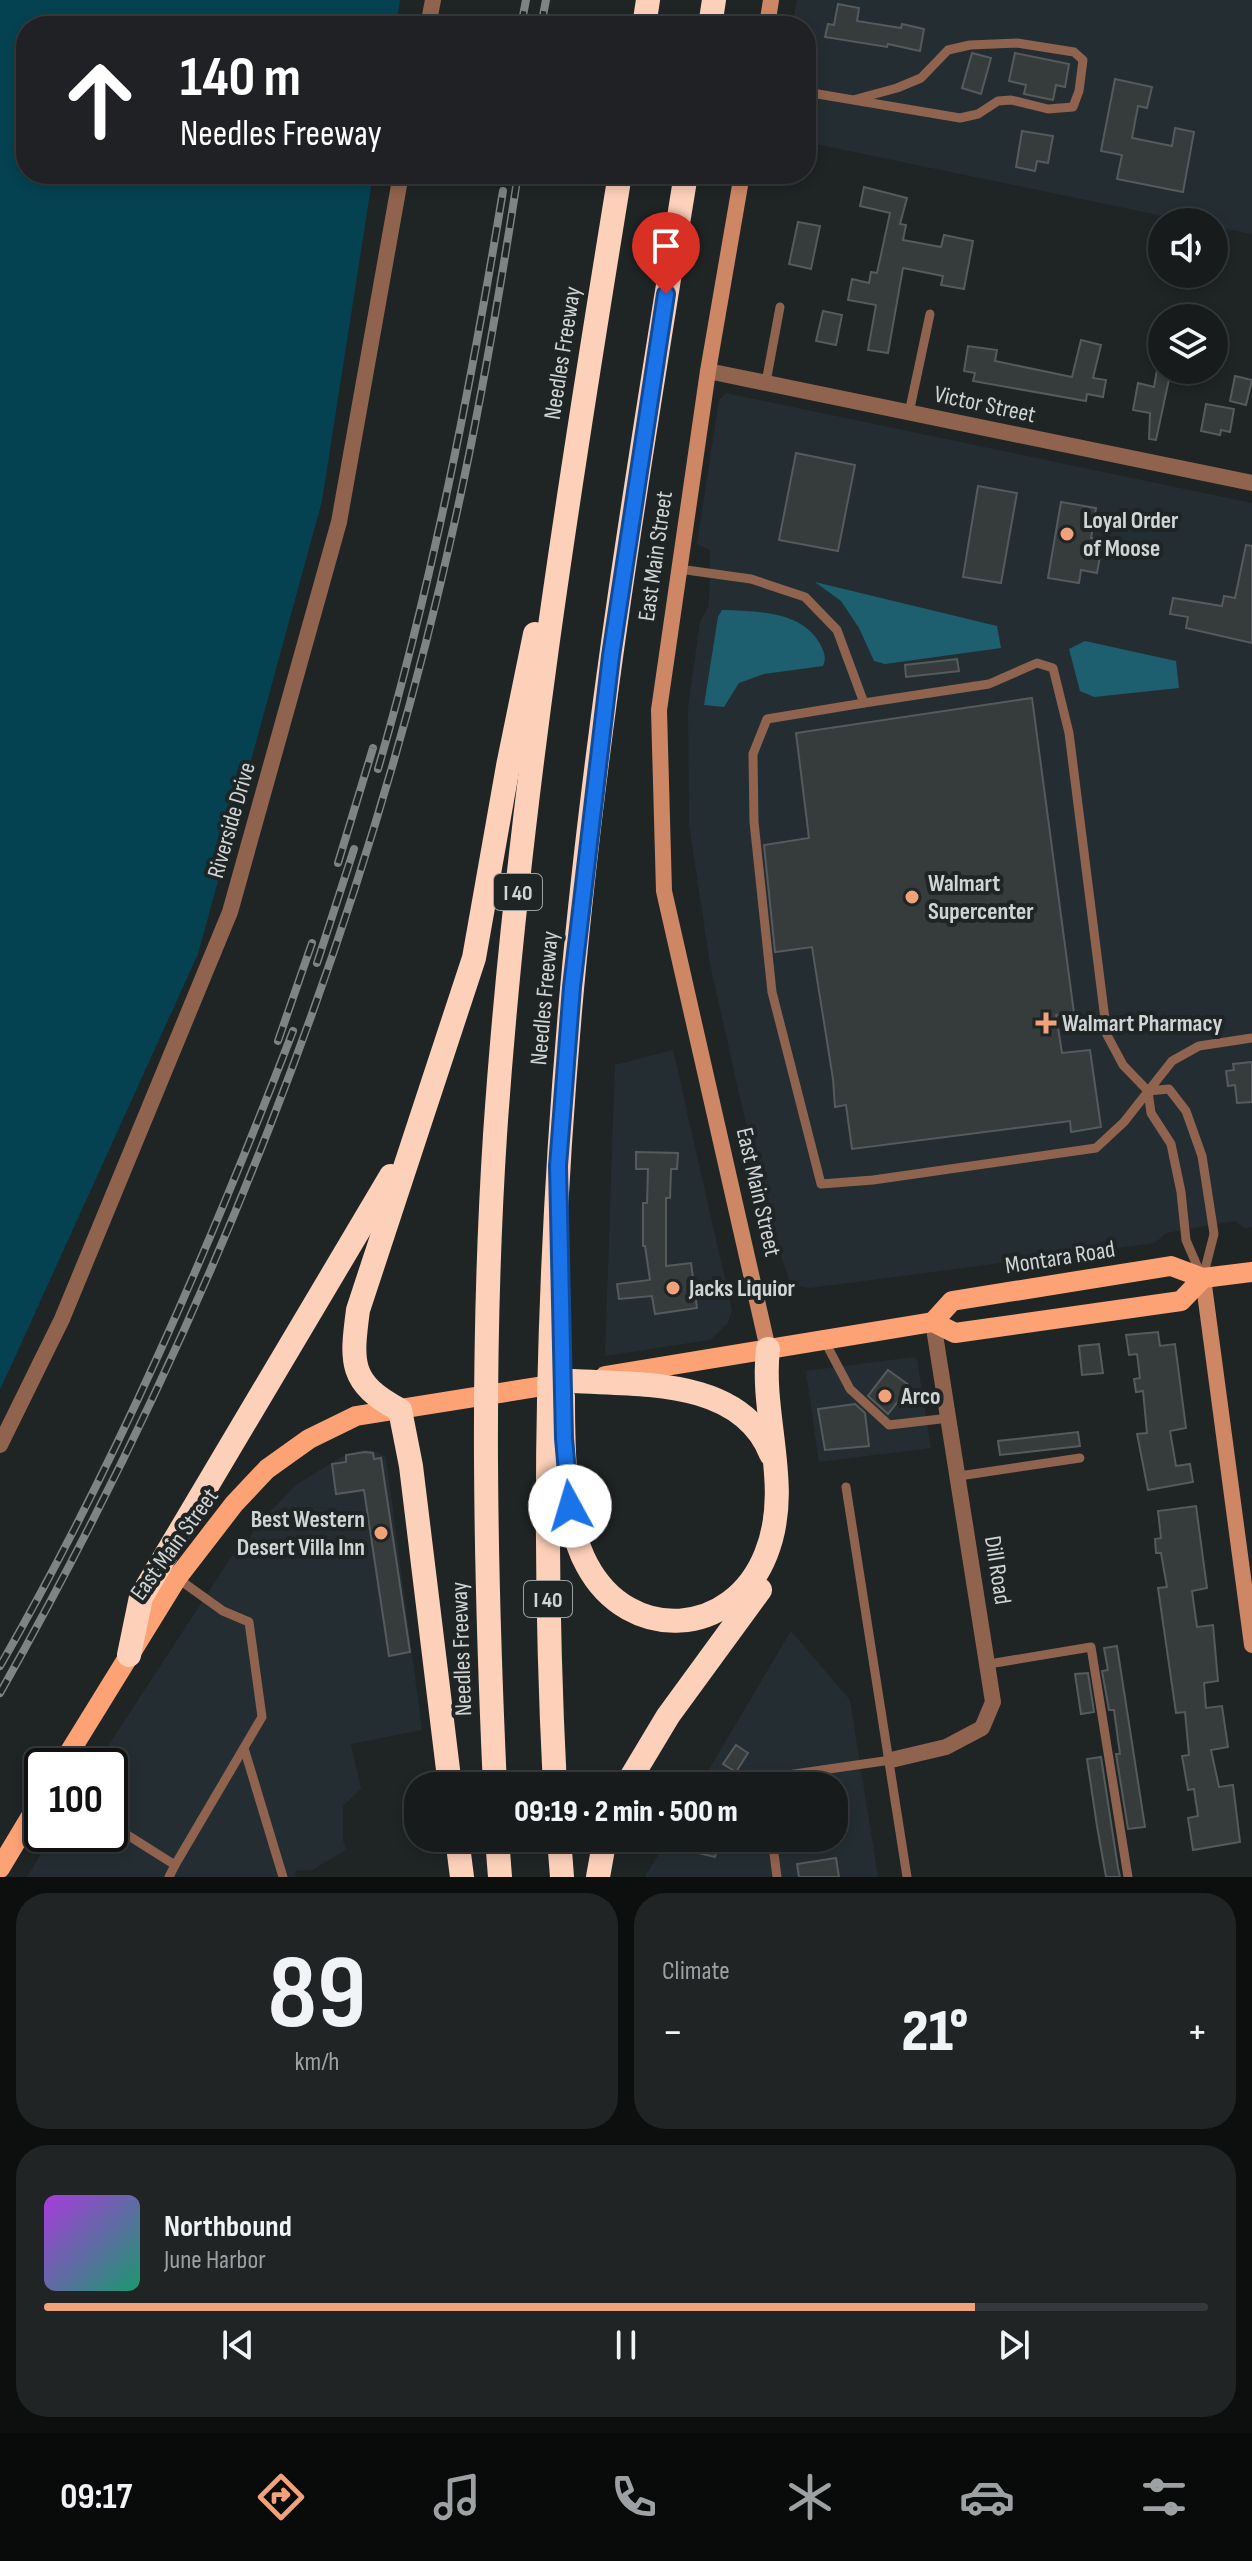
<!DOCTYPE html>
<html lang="en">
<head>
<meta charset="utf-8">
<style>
	:root { --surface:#171b1c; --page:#202425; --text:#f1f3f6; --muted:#9ea1a3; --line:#36393b; --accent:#f1a27b }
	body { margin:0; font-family:"Sofia Sans Condensed",sans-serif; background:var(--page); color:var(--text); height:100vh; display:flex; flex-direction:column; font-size:30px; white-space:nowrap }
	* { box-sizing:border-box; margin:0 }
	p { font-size:26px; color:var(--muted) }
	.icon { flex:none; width:44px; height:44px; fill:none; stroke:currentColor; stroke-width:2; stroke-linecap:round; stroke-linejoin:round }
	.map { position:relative; height:1877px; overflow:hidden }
	.panel { display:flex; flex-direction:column; gap:16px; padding:16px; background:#0d0f0f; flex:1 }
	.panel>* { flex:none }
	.banner { position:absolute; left:16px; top:16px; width:800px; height:168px; border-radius:32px; box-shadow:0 4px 12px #0003,0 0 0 2px var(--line); background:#202124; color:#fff; overflow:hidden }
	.fabs { position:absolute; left:1148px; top:208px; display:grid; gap:16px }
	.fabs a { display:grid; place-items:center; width:80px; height:80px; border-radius:50%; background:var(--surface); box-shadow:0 4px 12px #0003,0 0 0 2px var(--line); font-size:40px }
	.speed { position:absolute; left:24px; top:1748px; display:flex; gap:16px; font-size:40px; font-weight:700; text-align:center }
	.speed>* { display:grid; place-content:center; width:104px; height:104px; border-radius:50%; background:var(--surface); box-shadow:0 4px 12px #0003,0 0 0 2px var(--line); line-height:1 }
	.speed .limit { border:4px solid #111; border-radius:12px; background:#fff; color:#111 }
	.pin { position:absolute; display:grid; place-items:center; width:68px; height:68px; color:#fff; margin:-82px -34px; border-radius:50% 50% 50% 0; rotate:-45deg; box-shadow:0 0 8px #0007 }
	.pin .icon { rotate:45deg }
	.me { position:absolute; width:88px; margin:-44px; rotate:354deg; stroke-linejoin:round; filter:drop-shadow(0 0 6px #0008) }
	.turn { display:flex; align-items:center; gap:28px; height:168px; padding:0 32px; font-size:36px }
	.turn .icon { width:104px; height:104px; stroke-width:2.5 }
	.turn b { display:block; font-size:56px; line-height:68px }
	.big { font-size:60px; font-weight:800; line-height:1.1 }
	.panel .widget { flex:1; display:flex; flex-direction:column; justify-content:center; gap:12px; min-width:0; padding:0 28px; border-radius:32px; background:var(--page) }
	.panel .dial { align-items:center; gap:0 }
	.dial b { font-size:104px; line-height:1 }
	.song { display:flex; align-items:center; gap:24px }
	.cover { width:96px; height:96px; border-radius:12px; background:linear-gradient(135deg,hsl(280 70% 55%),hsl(160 70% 35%)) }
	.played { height:8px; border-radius:4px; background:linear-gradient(90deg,var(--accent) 80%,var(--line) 80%) }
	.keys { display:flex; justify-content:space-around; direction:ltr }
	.heat { display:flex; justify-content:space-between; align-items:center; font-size:44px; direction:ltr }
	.panel .tiles { flex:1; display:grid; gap:16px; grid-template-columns:1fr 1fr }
	.widget:last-child { grid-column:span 2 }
	.trip { position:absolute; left:404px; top:1772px; width:444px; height:80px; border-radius:32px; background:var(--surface); box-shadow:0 4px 12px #0003,0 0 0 2px var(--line); font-weight:800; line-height:80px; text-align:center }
	.tabs { display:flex; height:128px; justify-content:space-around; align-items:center; background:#090b0b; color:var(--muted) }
	.tabs .icon { width:56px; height:56px }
	.tabs .active { color:var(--accent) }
	.tabs b { font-size:36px; color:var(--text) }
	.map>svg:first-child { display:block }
</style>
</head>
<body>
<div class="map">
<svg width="1252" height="1877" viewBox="0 0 1252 1877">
	<rect width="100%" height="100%" fill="#1f2425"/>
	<g fill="#242e32">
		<path d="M797 0H1252V234L1214 227V222H1192L806 142V26H792Z"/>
		<path d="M726 393 1252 503V1227L1244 1228 1235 1221 1166 1233 1155 1243 810 1288 797 1286 789 1279 766 1212 710 964 689 824 688 708 700 621 709 606 710 550 697 544 719 400Z"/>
		<path d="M673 1050 732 1310 728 1323 710 1340 605 1356 615 1065Z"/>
		<path d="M913 1357 917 1359 931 1448 819 1462 806 1371Z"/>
		<path d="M362 1450H372L386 1457 422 1730 351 1744 361 1789 343 1806V1840L346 1850 312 1870 295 1871 296 1877H27L53 1834H110V1766H95L243 1539 247 1547 254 1528 296 1485 341 1457Z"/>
		<path d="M791 1631 850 1700 878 1877H645L668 1838H834V1786H699Z"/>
	</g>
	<path fill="#054251" d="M0 0H400L396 26H26V174H373L322 501 198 954 0 1390Z"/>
	<g fill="#1d5e6f">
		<path d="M815 582 997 626 1001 648 885 664 874 661 859 628 841 601Z"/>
		<path d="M722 610C757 611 806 611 822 648 825 655 826 658 823 666L764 674 739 683 724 707 704 705 718 617Z"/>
		<path d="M1085 641 1176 661 1179 688 1094 697 1080 691 1069 649Z"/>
	</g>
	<g fill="#363b3c" stroke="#555a5c" stroke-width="2">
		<path d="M838 4 859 8 857 21 901 28 902 24 924 29 920 51 888 44 887 47 825 37 828 24 834 25Z"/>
		<path d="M972 53 991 58 981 94 962 88Z"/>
		<path d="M1015 53 1069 64 1065 87 1056 85 1053 100 1024 94 1026 85 1009 81Z"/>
		<path d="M1115 79 1152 87 1147 108 1138 106 1132 138 1172 146 1175 128 1194 132 1183 192 1117 179 1122 155 1101 151Z"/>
		<path d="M1022 131 1053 136 1048 163 1037 161 1035 171 1016 167Z"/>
		<path d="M864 187 907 198 900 224 906 225 903 240 941 247 944 235 973 241 964 289 941 285 943 276 903 268 888 353 868 350 876 305 848 300 852 279 869 283 871 272 877 273 890 213 860 206Z"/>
		<path d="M798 222 820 226 811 269 789 264Z"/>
		<path d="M823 311 842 315 836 345 816 341Z"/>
		<path d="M1081 340 1101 345 1093 378 1106 380 1103 397 1087 394 1086 401 973 381 975 373 964 371 968 346 997 350 995 361 1072 377Z"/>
		<path d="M1157 370H1171L1156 440 1149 439 1150 413 1133 410 1138 383 1154 387Z"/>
		<path d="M1235 376 1252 380 1246 405 1230 401Z"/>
		<path d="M1206 404 1234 409 1230 432 1221 430 1220 435 1201 431Z"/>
		<path d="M796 453 855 465 838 551 779 540Z"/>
		<path d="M978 486 1017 493 1001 583 963 577Z"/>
		<path d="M1061 502 1096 508 1091 538 1103 540 1097 573 1081 570 1079 583 1048 578Z"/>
		<path d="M1246 545 1252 546V643L1186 628 1188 617 1170 614 1173 598 1222 606 1224 596 1235 598Z"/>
		<path d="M957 659 959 671 906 677 905 665Z"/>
		<path d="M1032 698 1074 1013 1056 1015 1062 1053 1090 1050 1101 1127 1071 1132 1070 1121 852 1149 846 1105 835 1107 833 1079 812 947 775 952 764 845 809 838 796 733Z"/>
		<path d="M1252 1062V1102L1237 1103 1235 1085 1228 1086 1226 1071 1234 1070 1233 1064Z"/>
		<path d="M636 1152 678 1153 677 1169H671L670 1198H666V1266L691 1263 697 1308 655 1314 652 1296 619 1299 617 1284 650 1280 645 1246H643V1203H647L648 1169H636Z"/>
		<path d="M1158 1332 1160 1346 1175 1344 1186 1428 1170 1431 1176 1466 1190 1464 1193 1482 1148 1490 1137 1434 1147 1433 1143 1391 1136 1392 1134 1379 1140 1378 1137 1354 1129 1355 1126 1335Z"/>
		<path d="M1099 1344 1103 1373 1082 1375 1079 1346Z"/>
		<path d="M888 1370 910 1386 888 1414 868 1396Z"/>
		<path d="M855 1404 865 1413 869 1446 825 1450 818 1409Z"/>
		<path d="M1078 1432 1080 1446 1000 1455 998 1441Z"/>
		<path d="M365 1452 373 1453 374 1459 381 1458 410 1652 389 1656 364 1490 336 1494 332 1464 346 1462V1455Z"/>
		<path d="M1196 1506 1207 1588 1192 1591 1197 1627 1213 1625 1218 1681 1204 1683 1206 1708 1222 1706 1228 1747 1211 1750 1219 1787 1233 1785 1240 1842 1193 1850 1188 1818 1198 1816 1194 1789 1188 1790 1182 1756 1189 1755 1185 1712 1176 1713 1158 1588 1167 1587 1161 1553H1156L1155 1539 1161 1538 1158 1511Z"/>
		<path d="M1117 1646 1145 1827 1128 1829 1116 1754H1120L1114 1710H1109L1102 1671 1108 1670 1104 1648Z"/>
		<path d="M1088 1673 1094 1712 1081 1714 1075 1674Z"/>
		<path d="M736 1745 748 1753 736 1772 723 1764Z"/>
		<path d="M1101 1757 1118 1868 1120 1877H1106L1097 1826 1087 1759Z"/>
		<path d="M693 1838H720L715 1857 690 1851Z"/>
		<path d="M836 1858 839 1877H799L797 1864Z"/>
	</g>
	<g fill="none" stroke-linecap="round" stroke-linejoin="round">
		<g stroke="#8f634e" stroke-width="9">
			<path d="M806 92 960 118 978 114 998 101 1011 100 1048 109 1073 107 1079 91 1083 60 1074 52 1017 43 970 45 948 50 921 78 897 88 853 100"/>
			<path d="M766 382 780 307"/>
			<path d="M909 413 930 314"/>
			<path d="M679 569 751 579 805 597 837 630 864 703 989 684 1037 663 1053 668 1069 733 1107 1035 1123 1065 1148 1091 1151 1113 1171 1144 1181 1192 1186 1240 1201 1275"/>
			<path d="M864 703 767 719 753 754 754 822 772 992 821 1184 873 1180 1096 1148 1124 1122 1172 1061 1199 1046 1252 1038"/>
			<path d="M1148 1091 1169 1089 1186 1111 1202 1156 1214 1234 1203 1277"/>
			<path d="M824 1340 850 1389 889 1425 949 1418"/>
			<path d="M959 1476 1080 1458"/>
			<path d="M846 1487 907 1877"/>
			<path d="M989 1664 1091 1647 1128 1877"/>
			<path d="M244 1748 283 1877"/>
			<path d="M766 1786 774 1777 891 1760"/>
			<path d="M110 1824 175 1865 169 1877"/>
			<path d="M772 1838 777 1877"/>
			<path d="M175 1865 262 1717 249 1622 223 1611 177 1578"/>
		</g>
		<g stroke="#8f634e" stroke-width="16">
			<path d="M428 26 433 0"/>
			<path d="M708 371 1252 483"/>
			<path d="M0 1445 62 1319 230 912 339 522 401 174"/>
			<path d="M891 1760 946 1747 982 1728 993 1702 933 1322"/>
		</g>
		<g stroke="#cd8764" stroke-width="16">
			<path d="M767 26 771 0"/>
			<path d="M742 174 708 371 659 710 664 891 768 1349"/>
			<path d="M1203 1278 1252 1645"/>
		</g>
		<g stroke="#fda275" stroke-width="20">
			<path d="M933 1322 952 1301 1171 1266 1203 1278 1252 1272"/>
			<path d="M605 1376 933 1322 955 1333 1181 1301 1203 1278"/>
			<path d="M61 1766 177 1578 234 1504 267 1469 309 1439 356 1416 562 1383"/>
			<path d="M0 1868 42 1798"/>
		</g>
		<g stroke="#fdd0ba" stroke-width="24">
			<path d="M644 26 648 0"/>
			<path d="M710 26 714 0"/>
			<path d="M573 1381C640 1385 741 1378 771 1454"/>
			<path d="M563 1397C563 1445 563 1522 587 1565 629 1644 733 1638 766 1554 793 1487 760 1417 768 1349"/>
			<path d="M129 1655 141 1597 391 1176"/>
			<path d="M450 1786 411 1466 400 1410C349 1383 351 1363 358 1310L474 958 508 766 535 634"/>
			<path d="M495 1786C485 1569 481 1352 495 1135 517 813 568 492 620 174"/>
			<path d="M555 1786C541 1520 548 1254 572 989 597 716 642 445 686 174"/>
			<path d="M626 1786 668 1716 760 1590"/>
			<path d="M457 1838 462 1877"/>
			<path d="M497 1838 500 1877"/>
			<path d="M559 1838 562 1877"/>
			<path d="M598 1877 605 1838"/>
		</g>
		<defs>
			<g id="rail">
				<path d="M521 26 526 0"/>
				<path d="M541 26 546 0"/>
				<path d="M378 769C433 579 471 386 503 191"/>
				<path d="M338 863 373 748"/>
				<path d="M317 963 354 849"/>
				<path d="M278 1041 312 943"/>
				<path d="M0 1666C116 1464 209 1249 293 1031"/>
				<path d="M0 1693C206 1328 363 934 454 525 480 409 500 292 518 174"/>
			</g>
		</defs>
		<use href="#rail" stroke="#7f8384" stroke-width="8"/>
		<use href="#rail" stroke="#1f2425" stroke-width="5" stroke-dasharray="15" stroke-linecap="butt"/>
	</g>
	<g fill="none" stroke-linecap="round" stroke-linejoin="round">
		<defs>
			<path id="route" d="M570 1506 564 1438 558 1166 572 987 611 656 666 294"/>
		</defs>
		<use href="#route" stroke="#114b97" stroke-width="20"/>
		<use href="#route" stroke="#1a73e8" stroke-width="14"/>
	</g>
	<g fill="#f1a27b" stroke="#1f2425" stroke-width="3">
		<circle cx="1067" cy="534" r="8"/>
		<circle cx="912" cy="897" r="8"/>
		<path d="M1042 1011h8v8h8v8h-8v8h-8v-8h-8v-8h8z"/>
		<circle cx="673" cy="1288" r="8"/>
		<circle cx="885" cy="1396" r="8"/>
		<circle cx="381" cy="1533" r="8"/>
	</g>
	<g text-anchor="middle" stroke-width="8" stroke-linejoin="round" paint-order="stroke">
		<g fill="#1f2425" stroke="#9c9fa0" stroke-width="2">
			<rect x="494" y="874" width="48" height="36" rx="6"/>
			<rect x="524" y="1581" width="48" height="36" rx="6"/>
		</g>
		<g font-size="22" font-weight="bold" fill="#d1d4d5">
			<text x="518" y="900">I 40</text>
			<text x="548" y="1607">I 40</text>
		</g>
		<g font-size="24" fill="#d1d4d5" stroke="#1f2425">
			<text transform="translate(562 353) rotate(-81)" y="8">Needles Freeway</text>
			<text transform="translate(985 404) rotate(12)" y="8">Victor Street</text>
			<text transform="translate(655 556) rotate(-82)" y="8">East Main Street</text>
			<text transform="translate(231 820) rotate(-74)" y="8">Riverside Drive</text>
			<text transform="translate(544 998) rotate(-85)" y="8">Needles Freeway</text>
			<text transform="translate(759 1192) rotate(77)" y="8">East Main Street</text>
			<text transform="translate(1060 1257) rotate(-9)" y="8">Montara Road</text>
			<text transform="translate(174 1544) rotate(-54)" y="8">East Main Street</text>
			<text transform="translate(998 1570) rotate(81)" y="8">Dill Road</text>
			<text transform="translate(461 1649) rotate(-92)" y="8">Needles Freeway</text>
		</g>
		<g font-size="24" font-weight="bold" fill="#d1d4d5" stroke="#1f2425" text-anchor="start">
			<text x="1083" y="528">Loyal Order<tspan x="1083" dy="28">of Moose</tspan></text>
			<text x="928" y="891">Walmart<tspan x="928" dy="28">Supercenter</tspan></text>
			<text x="1062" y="1031">Walmart Pharmacy</text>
			<text x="689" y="1296">Jacks Liquior</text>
			<text x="901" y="1404">Arco</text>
			<text x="365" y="1527" text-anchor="end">Best Western<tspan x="365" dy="28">Desert Villa Inn</tspan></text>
		</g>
	</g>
</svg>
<div class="fabs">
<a><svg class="icon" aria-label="sound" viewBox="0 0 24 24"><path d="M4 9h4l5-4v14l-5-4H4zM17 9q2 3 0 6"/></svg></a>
<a><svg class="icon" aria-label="layers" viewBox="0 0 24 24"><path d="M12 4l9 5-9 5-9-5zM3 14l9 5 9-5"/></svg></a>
</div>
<div class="speed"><div class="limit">100</div></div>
<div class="pin" style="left:666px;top:294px;background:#d93025"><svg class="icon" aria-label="arrive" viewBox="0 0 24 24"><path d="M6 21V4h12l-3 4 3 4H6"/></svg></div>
<svg class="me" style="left:570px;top:1506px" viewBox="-20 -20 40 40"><circle r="19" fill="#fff"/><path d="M0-13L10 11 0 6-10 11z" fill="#1a73e8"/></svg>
<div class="trip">09:19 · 2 min · 500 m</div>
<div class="banner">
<div class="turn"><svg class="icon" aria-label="ahead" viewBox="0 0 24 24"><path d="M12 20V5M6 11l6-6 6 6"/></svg><div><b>140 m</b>Needles Freeway</div></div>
</div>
</div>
<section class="panel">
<div class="tiles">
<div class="widget dial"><b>89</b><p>km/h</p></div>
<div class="widget"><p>Climate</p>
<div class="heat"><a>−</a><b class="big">21°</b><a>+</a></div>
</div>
<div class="widget">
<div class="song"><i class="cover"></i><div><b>Northbound</b><p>June Harbor</p></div></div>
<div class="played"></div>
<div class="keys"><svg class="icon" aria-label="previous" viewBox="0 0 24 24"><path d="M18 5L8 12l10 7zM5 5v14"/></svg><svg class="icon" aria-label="pause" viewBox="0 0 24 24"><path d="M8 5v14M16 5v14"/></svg><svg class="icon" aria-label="next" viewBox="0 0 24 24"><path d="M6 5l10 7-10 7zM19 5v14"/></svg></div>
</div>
</div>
</section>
<nav class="tabs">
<b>09:17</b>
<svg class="icon active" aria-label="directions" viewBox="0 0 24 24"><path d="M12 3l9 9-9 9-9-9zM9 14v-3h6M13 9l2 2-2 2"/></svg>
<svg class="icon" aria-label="music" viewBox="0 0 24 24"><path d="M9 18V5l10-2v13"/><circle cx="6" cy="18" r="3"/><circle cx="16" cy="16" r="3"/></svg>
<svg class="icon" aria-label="phone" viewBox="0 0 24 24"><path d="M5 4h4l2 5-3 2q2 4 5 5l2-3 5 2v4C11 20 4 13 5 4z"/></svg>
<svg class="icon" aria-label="climate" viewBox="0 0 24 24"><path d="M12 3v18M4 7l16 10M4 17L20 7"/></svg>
<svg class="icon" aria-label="car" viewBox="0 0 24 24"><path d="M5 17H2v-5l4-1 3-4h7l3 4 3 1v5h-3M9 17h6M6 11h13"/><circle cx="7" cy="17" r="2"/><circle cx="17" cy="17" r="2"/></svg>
<svg class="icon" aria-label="filters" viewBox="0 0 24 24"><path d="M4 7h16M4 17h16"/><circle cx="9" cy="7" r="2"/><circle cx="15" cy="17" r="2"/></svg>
</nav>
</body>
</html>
